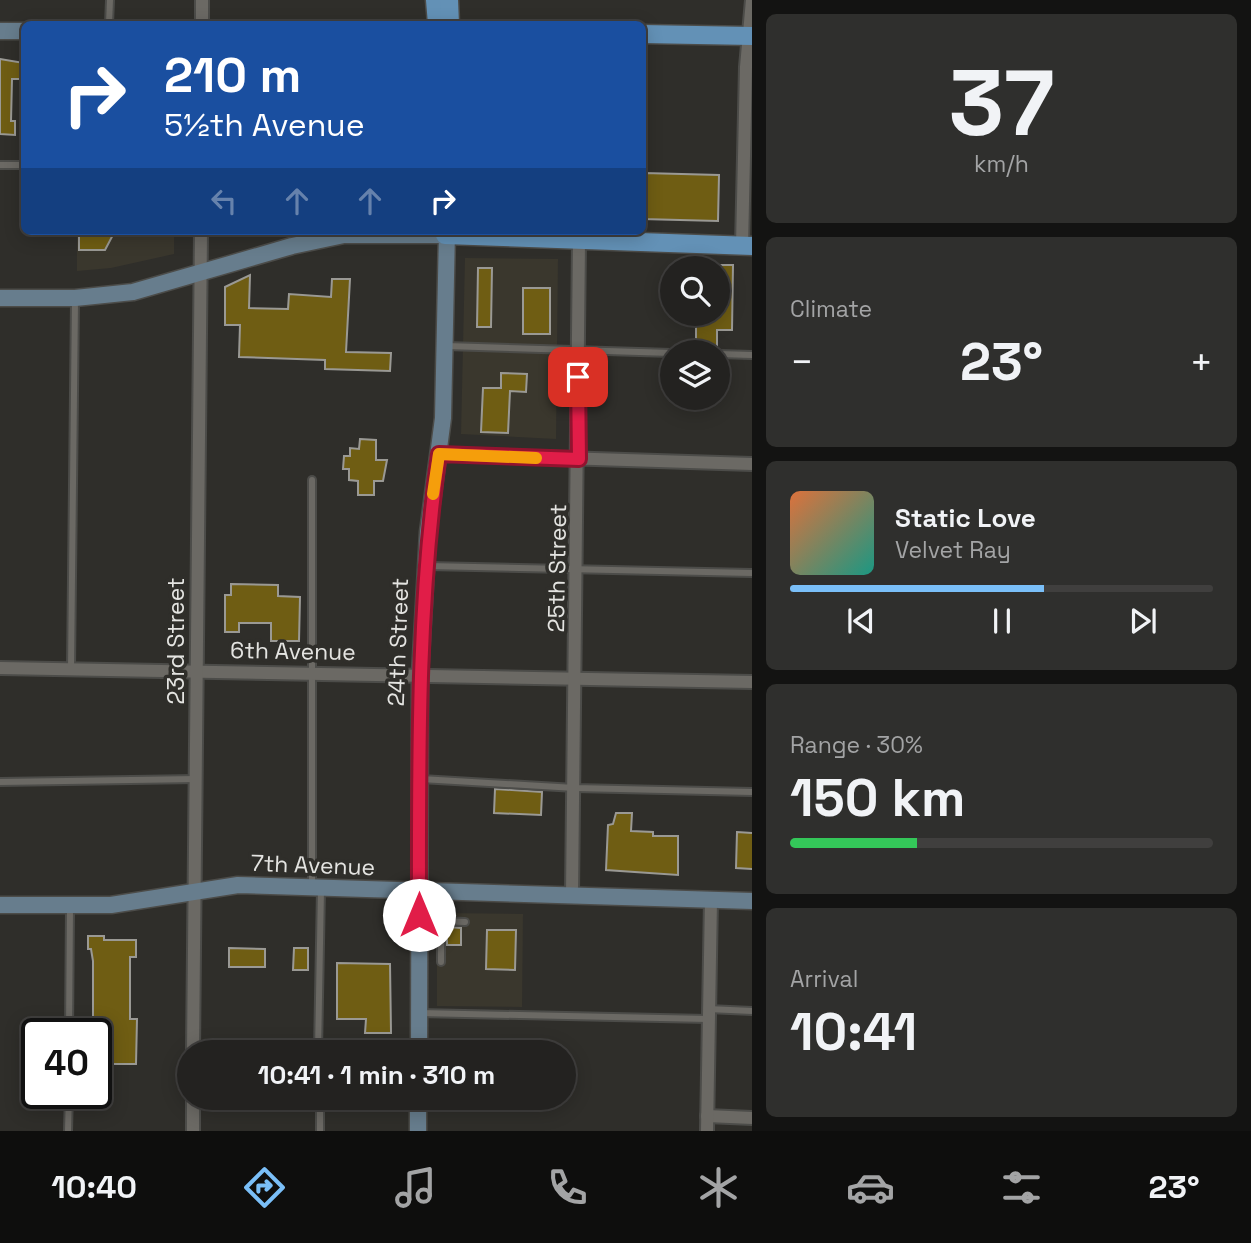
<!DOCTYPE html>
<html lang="en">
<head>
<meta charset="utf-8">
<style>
	:root { --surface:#232220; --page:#2f2f2d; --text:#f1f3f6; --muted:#a3a4a5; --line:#403f3e; --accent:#7abff8 }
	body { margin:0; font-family:"Space Grotesk",sans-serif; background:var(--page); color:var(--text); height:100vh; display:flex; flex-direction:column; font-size:26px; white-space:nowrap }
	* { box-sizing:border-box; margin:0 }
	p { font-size:23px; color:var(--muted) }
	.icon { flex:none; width:38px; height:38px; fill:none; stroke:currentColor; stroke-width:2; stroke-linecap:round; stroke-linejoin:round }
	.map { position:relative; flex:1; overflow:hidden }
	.details { display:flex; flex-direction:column; gap:14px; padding:14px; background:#131312; width:499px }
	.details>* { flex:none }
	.hud { position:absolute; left:21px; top:21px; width:625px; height:214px; border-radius:10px; box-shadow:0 4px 18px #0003,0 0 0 2px var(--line); background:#1a4fa0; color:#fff; overflow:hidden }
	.tools { position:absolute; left:660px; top:256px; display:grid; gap:14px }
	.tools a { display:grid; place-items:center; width:70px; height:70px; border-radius:50%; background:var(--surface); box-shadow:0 4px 18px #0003,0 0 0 2px var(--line); font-size:35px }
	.speed { position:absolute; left:21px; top:1018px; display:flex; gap:14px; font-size:35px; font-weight:700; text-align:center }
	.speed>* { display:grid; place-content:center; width:91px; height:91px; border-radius:50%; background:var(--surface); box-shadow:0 4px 18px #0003,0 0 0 2px var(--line); line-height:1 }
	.speed .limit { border:4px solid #111; border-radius:10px; background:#fff; color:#111 }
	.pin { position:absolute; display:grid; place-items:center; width:60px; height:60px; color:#fff; margin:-30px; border-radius:14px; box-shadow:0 4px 10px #0006 }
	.me { position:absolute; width:77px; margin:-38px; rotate:0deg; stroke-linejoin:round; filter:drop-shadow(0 0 5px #0008) }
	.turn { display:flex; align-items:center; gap:24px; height:147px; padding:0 28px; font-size:32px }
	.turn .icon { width:91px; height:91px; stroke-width:2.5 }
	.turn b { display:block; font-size:49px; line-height:60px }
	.lanes { display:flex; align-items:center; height:66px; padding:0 28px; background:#0003; justify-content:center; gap:35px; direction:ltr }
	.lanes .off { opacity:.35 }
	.big { font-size:52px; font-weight:600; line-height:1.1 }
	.details .tile { flex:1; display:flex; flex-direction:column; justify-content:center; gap:10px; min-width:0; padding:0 24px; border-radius:10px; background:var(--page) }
	.details .dial { align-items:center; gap:0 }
	.dial b { font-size:91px; line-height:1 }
	.song { display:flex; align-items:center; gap:21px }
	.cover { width:84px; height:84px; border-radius:10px; background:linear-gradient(135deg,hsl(20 70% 55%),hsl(170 70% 35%)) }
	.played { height:7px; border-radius:4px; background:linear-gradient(90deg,var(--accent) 60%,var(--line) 60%) }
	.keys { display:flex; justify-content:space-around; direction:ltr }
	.heat { display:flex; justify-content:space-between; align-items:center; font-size:38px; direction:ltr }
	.charge { height:10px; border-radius:5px; background:linear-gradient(90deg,#34c759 30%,var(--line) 0) }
	.trip { position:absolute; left:177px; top:1040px; width:399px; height:70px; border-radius:35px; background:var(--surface); box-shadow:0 4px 18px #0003,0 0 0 2px var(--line); font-weight:600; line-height:70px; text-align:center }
	.tab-bar { display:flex; height:112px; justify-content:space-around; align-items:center; background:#0e0e0d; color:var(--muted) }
	.tab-bar .icon { width:49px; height:49px }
	.tab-bar .active { color:var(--accent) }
	.tab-bar b { font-size:32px; color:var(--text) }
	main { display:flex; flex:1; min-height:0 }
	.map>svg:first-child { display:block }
</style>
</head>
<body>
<main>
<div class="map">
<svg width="753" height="1131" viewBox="0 0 753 1131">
	<rect width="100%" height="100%" fill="#2f2e2a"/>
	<g fill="#3a372d">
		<path d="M77 231H174V254L111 268 77 271Z"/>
		<path d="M465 258 558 259 556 439 461 434Z"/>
		<path d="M437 913 523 914 522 1007 437 1006Z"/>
	</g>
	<g fill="#6f5d13" stroke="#9a9994" stroke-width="2">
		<path d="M0 59 24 63V79H12L11 121H15V135L0 134Z"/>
		<path d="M644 173 719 175 718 221 642 219Z"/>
		<path d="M79 231H115L105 250H79Z"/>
		<path d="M718 265H733L732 330H717V346L696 345V313H718Z"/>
		<path d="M478 268H492L491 327H477Z"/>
		<path d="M250 275 249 308 288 309 289 294 331 297 332 279H350L346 352 391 353 390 371 325 369V360L239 357 240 325H225V287Z"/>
		<rect x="523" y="288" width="27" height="46"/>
		<path d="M501 373 527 374 526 392 510 391 508 433 481 432 483 388H501Z"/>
		<path d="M360 439 376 440V460H387L383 481H374V495H358V481L349 480V469H343L344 456H350V448L359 449Z"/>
		<path d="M231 584 278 585V596L300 597 299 641H271V623H239V632H225V595H231Z"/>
		<path d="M495 789 542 792 541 815 494 813Z"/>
		<path d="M616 813H632L631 831 653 832V836H678V875L606 870 608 825 613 824Z"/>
		<path d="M737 832 753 833V869L736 868Z"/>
		<path d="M447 927 461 928V945H447Z"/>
		<path d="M487 930H516L515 970 486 969Z"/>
		<path d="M88 936H104V940H136V957H130V1019H137L136 1064H96V1034H75V1019H93V961L91 949H88Z"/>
		<path d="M229 948 265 949V967H229Z"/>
		<path d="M294 948H308V970H293Z"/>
		<path d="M337 963 390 964 391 1033H365L366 1019H337Z"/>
	</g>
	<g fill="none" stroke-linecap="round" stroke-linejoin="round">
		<defs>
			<g id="lane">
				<path d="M109 24 110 0"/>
				<path d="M0 165H24"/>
				<path d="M446 346 672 353"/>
				<path d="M718 354 753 355"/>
				<path d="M427 566 753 573"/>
				<path d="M71 669 75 300"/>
				<path d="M421 779 575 788 753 792"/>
				<path d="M0 782 197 779"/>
				<path d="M312 887V480"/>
				<path d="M441 962V921L465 922"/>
				<path d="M708 1009 753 1011"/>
				<path d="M419 1013 708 1019"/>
				<path d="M69 1034 70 907"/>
				<path d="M318 1052 321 889"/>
				<path d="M68 1131 69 1094"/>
				<path d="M320 1131V1097"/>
			</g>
			<g id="street">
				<path d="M202 24V0"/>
				<path d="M742 246 746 67 752 0"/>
				<path d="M439 454 753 464"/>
				<path d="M0 668 753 682"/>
				<path d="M572 895 579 241"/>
				<path d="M193 1052 201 231"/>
				<path d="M707 1116 753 1118"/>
				<path d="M193 1131V1097"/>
				<path d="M707 1131 711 899"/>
			</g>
			<g id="secondary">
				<path d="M0 31H24"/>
				<path d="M0 298H75L133 292 292 246 344 235H445"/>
				<path d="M0 905H111L238 885 753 901"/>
				<path d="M419 1052 420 674 428 532 443 418 447 231"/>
				<path d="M418 1131V1097"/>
			</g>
			<g id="primary">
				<path d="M435 0 437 24"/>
				<path d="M449 0 450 24"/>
				<path d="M642 34 753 36"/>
				<path d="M445 231V235L753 246"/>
			</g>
		</defs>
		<use href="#lane" stroke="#4c4c49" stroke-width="10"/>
		<use href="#street" stroke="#4c4c49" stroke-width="16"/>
		<use href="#secondary" stroke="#4c4c49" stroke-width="19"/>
		<use href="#primary" stroke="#4c4c49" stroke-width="21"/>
		<use href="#lane" stroke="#6b6964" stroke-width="6"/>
		<use href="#street" stroke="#6b6964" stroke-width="12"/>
		<use href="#secondary" stroke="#677d8d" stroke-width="16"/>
		<use href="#primary" stroke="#6391b6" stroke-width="18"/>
	</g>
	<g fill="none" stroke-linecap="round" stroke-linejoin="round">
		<defs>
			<path id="route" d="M419 915C419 761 417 607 439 454L579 459 578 377"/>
		</defs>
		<use href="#route" stroke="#92132f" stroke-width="18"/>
		<use href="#route" stroke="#e11d48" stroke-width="12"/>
		<path stroke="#f59e0b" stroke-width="12" d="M433 494 439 454 536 458"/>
	</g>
	<g text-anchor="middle" stroke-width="7" stroke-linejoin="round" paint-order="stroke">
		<g font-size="23" fill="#e4e4e1" stroke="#2f2e2a">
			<text transform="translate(557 568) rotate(-89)" y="8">25th Street</text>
			<text transform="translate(176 641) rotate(-90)" y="8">23rd Street</text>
			<text transform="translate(398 642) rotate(-88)" y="8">24th Street</text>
			<text transform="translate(293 651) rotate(1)" y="8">6th Avenue</text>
			<text transform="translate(313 865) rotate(2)" y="8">7th Avenue</text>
		</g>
	</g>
</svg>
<div class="tools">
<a><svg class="icon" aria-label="search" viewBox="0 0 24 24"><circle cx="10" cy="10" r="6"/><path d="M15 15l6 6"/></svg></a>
<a><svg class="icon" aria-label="layers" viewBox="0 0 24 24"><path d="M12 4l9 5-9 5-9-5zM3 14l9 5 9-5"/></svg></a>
</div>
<div class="speed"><div class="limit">40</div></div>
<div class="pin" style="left:578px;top:377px;background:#d93025"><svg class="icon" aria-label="arrive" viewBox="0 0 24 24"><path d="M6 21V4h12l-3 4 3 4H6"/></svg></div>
<svg class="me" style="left:419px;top:915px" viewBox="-20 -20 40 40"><circle r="19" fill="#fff"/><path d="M0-13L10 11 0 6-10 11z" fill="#e11d48"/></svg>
<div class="trip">10:41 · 1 min · 310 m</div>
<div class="hud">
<div class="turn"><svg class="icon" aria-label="right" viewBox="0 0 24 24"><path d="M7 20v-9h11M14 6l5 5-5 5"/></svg><div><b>210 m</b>5½th Avenue</div></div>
<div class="lanes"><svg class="icon off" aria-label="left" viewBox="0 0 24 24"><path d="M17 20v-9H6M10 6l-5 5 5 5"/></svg><svg class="icon off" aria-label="ahead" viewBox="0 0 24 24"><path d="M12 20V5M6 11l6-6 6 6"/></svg><svg class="icon off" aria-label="ahead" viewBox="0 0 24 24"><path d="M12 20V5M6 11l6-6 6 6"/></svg><svg class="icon" aria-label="right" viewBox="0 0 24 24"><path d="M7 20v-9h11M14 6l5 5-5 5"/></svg></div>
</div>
</div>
<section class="details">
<div class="tile dial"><b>37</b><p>km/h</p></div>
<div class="tile"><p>Climate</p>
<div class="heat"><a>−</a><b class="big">23°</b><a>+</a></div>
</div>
<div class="tile">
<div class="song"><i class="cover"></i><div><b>Static Love</b><p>Velvet Ray</p></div></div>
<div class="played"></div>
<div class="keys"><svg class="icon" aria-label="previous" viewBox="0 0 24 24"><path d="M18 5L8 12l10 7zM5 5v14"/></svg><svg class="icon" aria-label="pause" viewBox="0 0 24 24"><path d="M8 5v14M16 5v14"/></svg><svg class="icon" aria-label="next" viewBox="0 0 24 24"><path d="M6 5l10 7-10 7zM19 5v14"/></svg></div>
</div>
<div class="tile"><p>Range · 30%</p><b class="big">150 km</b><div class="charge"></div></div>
<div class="tile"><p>Arrival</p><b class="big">10:41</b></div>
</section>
</main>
<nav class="tab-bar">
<b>10:40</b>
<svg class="icon active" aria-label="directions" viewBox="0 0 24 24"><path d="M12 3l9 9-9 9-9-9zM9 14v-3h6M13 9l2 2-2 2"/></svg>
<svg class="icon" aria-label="music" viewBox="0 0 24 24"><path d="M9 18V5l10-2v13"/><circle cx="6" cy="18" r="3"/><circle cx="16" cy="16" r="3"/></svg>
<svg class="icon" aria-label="phone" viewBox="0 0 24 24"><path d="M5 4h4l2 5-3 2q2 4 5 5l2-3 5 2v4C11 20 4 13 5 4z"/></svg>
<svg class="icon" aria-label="climate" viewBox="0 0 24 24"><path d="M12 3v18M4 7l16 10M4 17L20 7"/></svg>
<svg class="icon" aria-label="car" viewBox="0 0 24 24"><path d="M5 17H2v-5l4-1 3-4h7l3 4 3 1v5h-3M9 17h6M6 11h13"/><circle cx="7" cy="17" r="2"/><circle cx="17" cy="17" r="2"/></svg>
<svg class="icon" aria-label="filters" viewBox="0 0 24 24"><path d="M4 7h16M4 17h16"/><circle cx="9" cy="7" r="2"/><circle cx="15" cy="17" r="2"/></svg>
<b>23°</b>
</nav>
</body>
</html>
